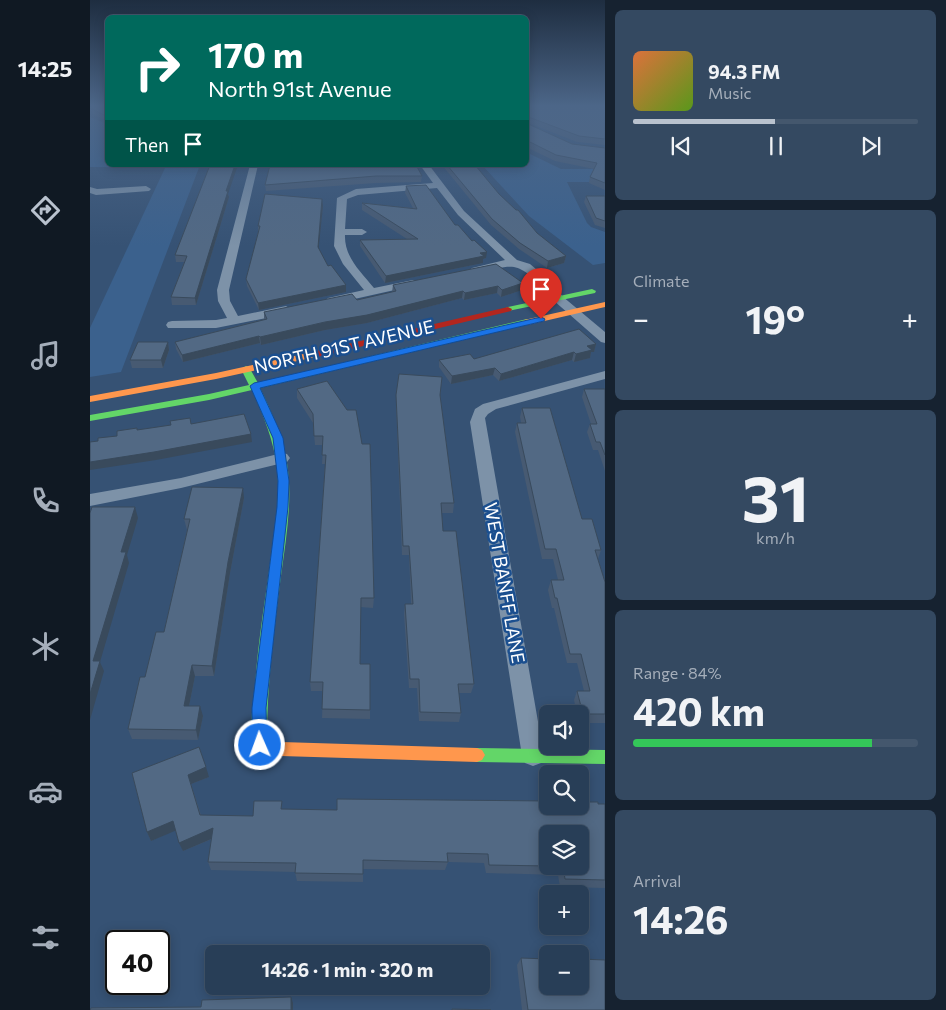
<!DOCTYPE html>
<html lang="en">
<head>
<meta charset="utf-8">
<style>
	:root { --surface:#283e57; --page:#344961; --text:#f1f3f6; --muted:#a5aeba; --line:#44576d; --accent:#b9c2ce }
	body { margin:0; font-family:Commissioner,sans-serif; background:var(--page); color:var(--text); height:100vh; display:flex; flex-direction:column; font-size:19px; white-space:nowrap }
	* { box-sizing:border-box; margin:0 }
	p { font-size:16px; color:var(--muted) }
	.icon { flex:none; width:28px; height:28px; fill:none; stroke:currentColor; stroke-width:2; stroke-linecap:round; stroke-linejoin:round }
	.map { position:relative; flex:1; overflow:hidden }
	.sheet { display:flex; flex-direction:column; gap:10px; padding:10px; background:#162230; width:341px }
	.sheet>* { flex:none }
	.guide { position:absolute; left:15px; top:15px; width:424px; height:152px; border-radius:8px; box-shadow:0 2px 12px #0003,0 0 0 1px var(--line); background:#00695c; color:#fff; overflow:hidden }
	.buttons { position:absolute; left:449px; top:705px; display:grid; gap:10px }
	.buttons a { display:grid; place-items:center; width:50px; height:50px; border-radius:8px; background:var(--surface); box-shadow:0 2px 12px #0003,0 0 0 1px var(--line); font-size:25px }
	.speed { position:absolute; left:15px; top:930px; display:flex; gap:10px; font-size:25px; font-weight:700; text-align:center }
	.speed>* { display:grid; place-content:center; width:65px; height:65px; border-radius:50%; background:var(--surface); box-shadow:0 2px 12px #0003,0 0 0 1px var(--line); line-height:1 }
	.speed .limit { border:2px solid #111; border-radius:8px; background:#fff; color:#111 }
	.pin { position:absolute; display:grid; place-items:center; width:42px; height:42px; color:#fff; margin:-51px -21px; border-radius:50% 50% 50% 0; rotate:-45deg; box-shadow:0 0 5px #0007 }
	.pin .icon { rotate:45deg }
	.me { position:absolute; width:55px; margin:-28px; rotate:358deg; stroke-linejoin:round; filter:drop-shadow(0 0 4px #0008) }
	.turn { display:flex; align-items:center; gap:18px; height:105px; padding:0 20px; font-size:22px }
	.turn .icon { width:65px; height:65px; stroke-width:2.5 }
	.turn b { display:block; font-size:35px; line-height:42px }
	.then { display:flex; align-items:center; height:48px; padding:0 20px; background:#0003; gap:10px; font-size:19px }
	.big { font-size:38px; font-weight:700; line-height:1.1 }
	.sheet .tile { flex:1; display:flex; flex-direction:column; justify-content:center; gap:8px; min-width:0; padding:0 18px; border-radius:8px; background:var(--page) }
	.sheet .dial { align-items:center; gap:0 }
	.dial b { font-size:65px; line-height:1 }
	.song { display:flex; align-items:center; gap:15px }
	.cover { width:60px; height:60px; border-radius:8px; background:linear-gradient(135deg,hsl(20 70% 55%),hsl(90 70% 35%)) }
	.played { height:5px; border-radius:2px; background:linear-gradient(90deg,var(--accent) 50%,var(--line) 50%) }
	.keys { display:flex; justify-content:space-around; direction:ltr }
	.heat { display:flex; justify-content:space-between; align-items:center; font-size:28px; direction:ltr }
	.charge { height:8px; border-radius:4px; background:linear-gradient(90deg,#34c759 84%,var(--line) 0) }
	.trip { position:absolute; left:115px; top:945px; width:285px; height:50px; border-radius:8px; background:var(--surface); box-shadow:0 2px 12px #0003,0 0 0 1px var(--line); font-weight:700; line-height:50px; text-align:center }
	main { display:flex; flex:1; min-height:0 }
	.menu { display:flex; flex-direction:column; width:90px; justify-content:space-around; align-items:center; background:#101923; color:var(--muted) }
	.menu .icon { width:35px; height:35px }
	.menu .current { color:var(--accent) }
	.menu b { font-size:22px; color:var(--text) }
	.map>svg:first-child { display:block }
</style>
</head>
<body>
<main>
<nav class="menu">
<b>14:25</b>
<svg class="icon current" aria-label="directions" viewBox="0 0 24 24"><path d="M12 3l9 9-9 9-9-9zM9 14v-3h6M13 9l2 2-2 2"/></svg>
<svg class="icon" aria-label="music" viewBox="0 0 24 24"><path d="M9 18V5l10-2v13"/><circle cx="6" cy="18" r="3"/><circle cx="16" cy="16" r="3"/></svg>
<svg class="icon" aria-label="phone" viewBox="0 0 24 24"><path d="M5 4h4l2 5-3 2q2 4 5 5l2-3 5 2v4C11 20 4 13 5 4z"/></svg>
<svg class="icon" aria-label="climate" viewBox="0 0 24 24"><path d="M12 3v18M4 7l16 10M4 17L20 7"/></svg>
<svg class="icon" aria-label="car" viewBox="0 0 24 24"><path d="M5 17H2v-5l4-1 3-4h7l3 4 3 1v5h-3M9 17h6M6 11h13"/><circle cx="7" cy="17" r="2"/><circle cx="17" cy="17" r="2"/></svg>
<svg class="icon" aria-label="filters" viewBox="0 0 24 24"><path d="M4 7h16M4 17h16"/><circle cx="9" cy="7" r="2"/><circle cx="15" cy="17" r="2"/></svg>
</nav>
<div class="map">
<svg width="515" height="1010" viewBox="0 0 515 1010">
	<rect width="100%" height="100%" fill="#365274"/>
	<g fill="#3b618d">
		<path d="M0 117 17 124 18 165H110L31 372 0 377V328L75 168 0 167Z"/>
		<path d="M436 152 471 169H515V182H477L497 223 501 227 515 232V263L503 265 439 216 392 165H436Z"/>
	</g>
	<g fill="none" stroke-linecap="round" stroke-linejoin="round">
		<g fill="#7d92a8" fill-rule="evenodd">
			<path d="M160 165H168L139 290 140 301 148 316 196 306 202 310 196 314 126 328H78L76 325 78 322 82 321 126 320 137 318 128 301 127 290Z"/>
			<path d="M330 165H339L374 211 427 260 440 264 467 287 472 296 515 332V343L511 342 463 300 453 297 451 295 458 291C424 261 429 264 386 273L382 272 380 270 382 268 415 260 368 215 347 188 268 195 257 199 255 229H272L277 232 272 235H255C254 257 271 272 284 288L323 280 329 283 327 285 242 304 238 302 236 300 238 298 274 290 253 264 244 246 247 198 266 189 343 183Z"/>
			<path d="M56 186 61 189 59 191 6 195 0 193V187L7 189Z"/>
			<path d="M515 371V379L406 409 398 414 395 418 454 756 451 763 443 766 435 763 432 756 380 422 385 409 393 404Z"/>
			<path d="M192 453 197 454 200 458 197 462 91 488 0 506V494L91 478Z"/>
		</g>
		<g fill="#63d668" fill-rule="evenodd">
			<path d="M502 289 506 291 505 293 418 311 414 309 418 307Z"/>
			<path d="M437 319 440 320V324L170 388C182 412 192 436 197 463 203 500 196 539 191 576 184 631 177 685 177 739L196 744 198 749 196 754 191 756 165 750C158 735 163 702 165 686 168 640 176 595 182 549 186 521 190 494 187 466 183 439 173 414 162 390L119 400 0 421V415L119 394 159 385 151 369 156 366 159 367 168 383Z"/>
			<path d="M387 748 515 750V764L387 762 382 760 379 755 382 750Z"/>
		</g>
		<g fill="#ff974d" fill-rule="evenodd">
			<path d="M515 302V307L437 325 433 322 434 320Z"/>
			<path d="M227 351 231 354 230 356 126 379 0 402V396L126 373Z"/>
			<path d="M191 742 387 748 392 750 395 755 392 760 387 762 191 756 186 754 184 749 186 744Z"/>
		</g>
		<path fill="#b3261e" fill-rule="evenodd" d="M418 307 422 309 421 311 227 357 223 354 227 351Z"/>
	</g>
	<g fill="#475a72">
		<path d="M18 105V120H15L3 114 2 109Z"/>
		<path d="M436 105H515V145L487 142 436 122Z"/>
		<path d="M436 123 482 144 515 148V190L499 183 500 177 504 169 465 161 436 147Z"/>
		<path d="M326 165 332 176 331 182 286 183 176 191 175 185Z"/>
		<path d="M352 165H377L409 194 447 233 476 256 474 263 457 268 429 249 401 225Z"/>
		<path d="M316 186 365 225 396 258 393 259V263L295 283 270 246V240L317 239 272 210V203L323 208 315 193Z"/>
		<path d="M138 194 139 197 106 305H82L81 297 94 262H86L85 255Z"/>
		<path d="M496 196H515V228L505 225 494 202Z"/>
		<path d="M233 206 228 248 238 266 256 292 169 310 157 286 156 279 168 232V226Z"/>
		<path d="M406 264 432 290 411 297 407 293 374 300 372 298 277 323 235 330 171 345 170 343 93 362 86 349 85 342 174 319V312L267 300 302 292 303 285Z"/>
		<path d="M78 342 79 350 73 368H42L40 360Z"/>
		<path d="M506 344 504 352H501L500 358 484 362 482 360 409 381 403 375 361 384 349 367V360L384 359Z"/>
		<path d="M237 381 284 598 283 608 270 607V664L280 710V719L232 718 233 691H221L220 682 235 464H232L233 445H225L223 423 207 398V389Z"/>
		<path d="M494 389H515V471L508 450H503L497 432 500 424H501L492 397Z"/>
		<path d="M306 395H350L364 503 363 513H352L353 531 384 684 381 693H369L371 713 369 722 329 721 327 688H319L314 614 315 604H321L319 555H312L306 404Z"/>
		<path d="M432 408 492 519 511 550 508 559 515 582V723H490V714H487L484 700 487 691H494L487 663H477L464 608H462L458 590 461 580H468L463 559H452L425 432 427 423H431L430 417Z"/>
		<path d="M154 498 140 573 124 676H105L99 706 113 716 108 740 42 739 38 729 55 677 74 632 97 530 94 519Z"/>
		<path d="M42 773 119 777 101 784 111 815 163 816 193 809 247 810 515 804V888L470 887 468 875 396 873 394 863 358 862 355 870 273 869V882L207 881 205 872 121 870 118 862 122 839 93 851 85 830 61 841 57 832Z"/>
		<path d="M431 958 515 1010H432L427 965Z"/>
	</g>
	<g fill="#394a5c">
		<path d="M18 114V120H15L14 115Z"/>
		<path d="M145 165H148L138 194 139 197 106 305 105 298 136 191Z"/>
		<path d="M232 199 233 206 228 254V247Z"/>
		<path d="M397 252 396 258 393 259V263L295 283 296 276Z"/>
		<path d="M476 256 474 263 457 268 458 261Z"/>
		<path d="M433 283 432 290 411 297 412 290Z"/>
		<path d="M256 285V292L169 310 168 303Z"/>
		<path d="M408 286 407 293 374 300 375 293Z"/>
		<path d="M373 291 372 298 277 323 235 330 171 345 170 337Z"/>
		<path d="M169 336 170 343 93 362 92 355Z"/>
		<path d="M78 342 79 350 73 368 71 360Z"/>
		<path d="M506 344 504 352H501L500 358 484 362 486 354 497 346Z"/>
		<path d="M484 352 482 360 409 381 411 374Z"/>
		<path d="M405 368 403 375 361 384 362 376Z"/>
		<path d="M161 434 162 442 66 460 0 470V462Z"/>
		<path d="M153 488 154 498 140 573 124 676 122 666 138 562Z"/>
		<path d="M45 507 48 518 37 555 39 563 10 662 14 671 0 720V694L3 661 31 552Z"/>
		<path d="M102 665 105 676 97 716 94 706Z"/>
		<path d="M110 706 113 716 108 740 106 730Z"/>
		<path d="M116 767 119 777 101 784 98 775Z"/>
		<path d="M83 821 87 830 61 841 57 832Z"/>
		<path d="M123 828 126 837 93 851 89 843Z"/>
		<path d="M201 997 203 1003V1010H201Z"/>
	</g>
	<g fill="#526984" stroke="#394a5c">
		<path d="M5 105H18V114L14 115 2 109Z"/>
		<path d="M436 105H515V139L489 136 436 116Z"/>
		<path d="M436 123 482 144 515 148V183L500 177 507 163 466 155 436 140Z"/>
		<path d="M120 165H145L136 191H138L105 298 81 297 97 256 85 255Z"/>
		<path d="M180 165H326L332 176H286L175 185Z"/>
		<path d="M357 165H385L409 194 426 210H428L447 233 476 256 458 261 430 243 402 219Z"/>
		<path d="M336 185 365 225H368L382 241 384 240 397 252 390 253 394 256 296 276 270 240 328 239 272 203 327 209 316 186Z"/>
		<path d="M175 194 232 199 228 247 238 266 241 265 256 285 168 303 156 279 170 226H168Z"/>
		<path d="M496 196H515V221L506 218Z"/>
		<path d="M406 264 433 283 412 290 408 286 375 293 373 291 277 315 235 322 170 337 169 336 92 355 85 342 177 319 174 312 262 294 267 300 306 291 303 285Z"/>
		<path d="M489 329 506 344 497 346 502 350 486 354 484 352 411 374 405 368 362 376 349 360 380 354 384 359Z"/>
		<path d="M48 342H78L71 360H40Z"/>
		<path d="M309 374 352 377 350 395 364 503H351L353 531H366L384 684H368L371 713 330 712 329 679H320L315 604H323L319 546H313L306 395Z"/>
		<path d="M237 381 257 410H266L272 444H280L284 598H271L270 664H280V710L232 709 233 682H220L236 455H232L233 436H224L223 414 207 389Z"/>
		<path d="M494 389H515V455L510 442H506L500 424H507Z"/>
		<path d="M432 408H460L492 519H502L511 550H505L515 582V714H493L487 691H500L491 654H480L467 598H465L461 580H474L466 549H455L427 423H436Z"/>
		<path d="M154 414 161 434 64 452 0 462V442L8 441V438L27 436V431L47 428V430L81 425 80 421 100 418 101 424Z"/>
		<path d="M102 487 153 488 138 562 122 666 102 665 94 706H110L106 730 38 729 50 677H55L66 632H74L100 519H94Z"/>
		<path d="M2 507H45L31 552H36L3 661H10L0 694V513Z"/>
		<path d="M109 747 116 767 98 775 110 815 163 816 164 801H192L191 809 247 810V799L458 801V806H490V802H508V804H515V880L475 879 473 866H490V834H458V866L399 865 398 854 357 853 358 862 273 860V874L205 873 206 863 118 862 123 828 89 843 83 821 57 832 42 773Z"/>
		<path d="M431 958 458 959V986H490V959L515 960V1010H438Z"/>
		<path d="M201 997V1010H0L1 1008 111 1007 112 1000Z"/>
		<path d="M362 1009 401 1010H362Z"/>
	</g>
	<linearGradient id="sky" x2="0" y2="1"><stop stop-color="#1e2d40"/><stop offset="0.43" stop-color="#4c6688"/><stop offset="1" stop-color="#4c6688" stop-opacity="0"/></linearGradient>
	<rect width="515" height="246" fill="url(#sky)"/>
	<path fill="#1a73e8" stroke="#114b97" d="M451 317 455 319 454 321 170 388 193 438 199 481 198 507 176 708 177 745 175 750 170 752 165 750 162 745V708L187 507 188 481 183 438 160 386 164 383Z"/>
	<g text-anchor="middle" stroke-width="5" stroke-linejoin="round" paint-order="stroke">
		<g font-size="18" fill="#fff" stroke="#1b4f8f">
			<text transform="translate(254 347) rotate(-13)" y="6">NORTH 91ST AVENUE</text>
			<text transform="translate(414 583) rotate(80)" y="6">WEST BANFF LANE</text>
		</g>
	</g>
</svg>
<div class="buttons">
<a><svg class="icon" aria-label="sound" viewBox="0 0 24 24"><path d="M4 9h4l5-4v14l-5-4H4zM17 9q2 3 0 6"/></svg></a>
<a><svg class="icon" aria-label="search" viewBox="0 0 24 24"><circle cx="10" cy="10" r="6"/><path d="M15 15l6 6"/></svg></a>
<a><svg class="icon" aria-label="layers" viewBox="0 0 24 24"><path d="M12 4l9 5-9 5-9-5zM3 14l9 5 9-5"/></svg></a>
<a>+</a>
<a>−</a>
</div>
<div class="speed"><div class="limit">40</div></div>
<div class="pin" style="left:451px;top:319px;background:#d93025"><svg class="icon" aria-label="arrive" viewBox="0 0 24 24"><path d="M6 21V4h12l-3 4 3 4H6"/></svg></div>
<svg class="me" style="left:170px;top:745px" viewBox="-20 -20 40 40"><circle r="17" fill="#1a73e8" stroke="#fff" stroke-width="3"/><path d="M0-11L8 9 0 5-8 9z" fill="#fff"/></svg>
<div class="trip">14:26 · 1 min · 320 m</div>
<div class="guide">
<div class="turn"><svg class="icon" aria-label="right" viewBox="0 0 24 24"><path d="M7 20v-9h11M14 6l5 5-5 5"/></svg><div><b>170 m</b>North 91st Avenue</div></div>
<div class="then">Then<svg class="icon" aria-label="arrive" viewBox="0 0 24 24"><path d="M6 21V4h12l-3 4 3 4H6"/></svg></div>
</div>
</div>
<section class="sheet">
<div class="tile">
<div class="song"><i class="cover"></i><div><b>94.3 FM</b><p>Music</p></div></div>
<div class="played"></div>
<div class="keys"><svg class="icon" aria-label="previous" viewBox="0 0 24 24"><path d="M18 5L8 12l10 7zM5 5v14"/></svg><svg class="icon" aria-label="pause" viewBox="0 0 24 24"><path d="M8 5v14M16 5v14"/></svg><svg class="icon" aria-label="next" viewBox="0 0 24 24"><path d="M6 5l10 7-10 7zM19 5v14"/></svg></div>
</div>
<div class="tile"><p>Climate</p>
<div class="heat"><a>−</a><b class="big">19°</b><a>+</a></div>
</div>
<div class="tile dial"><b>31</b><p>km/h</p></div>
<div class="tile"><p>Range · 84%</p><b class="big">420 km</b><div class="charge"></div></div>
<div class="tile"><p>Arrival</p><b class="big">14:26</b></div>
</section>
</main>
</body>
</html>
